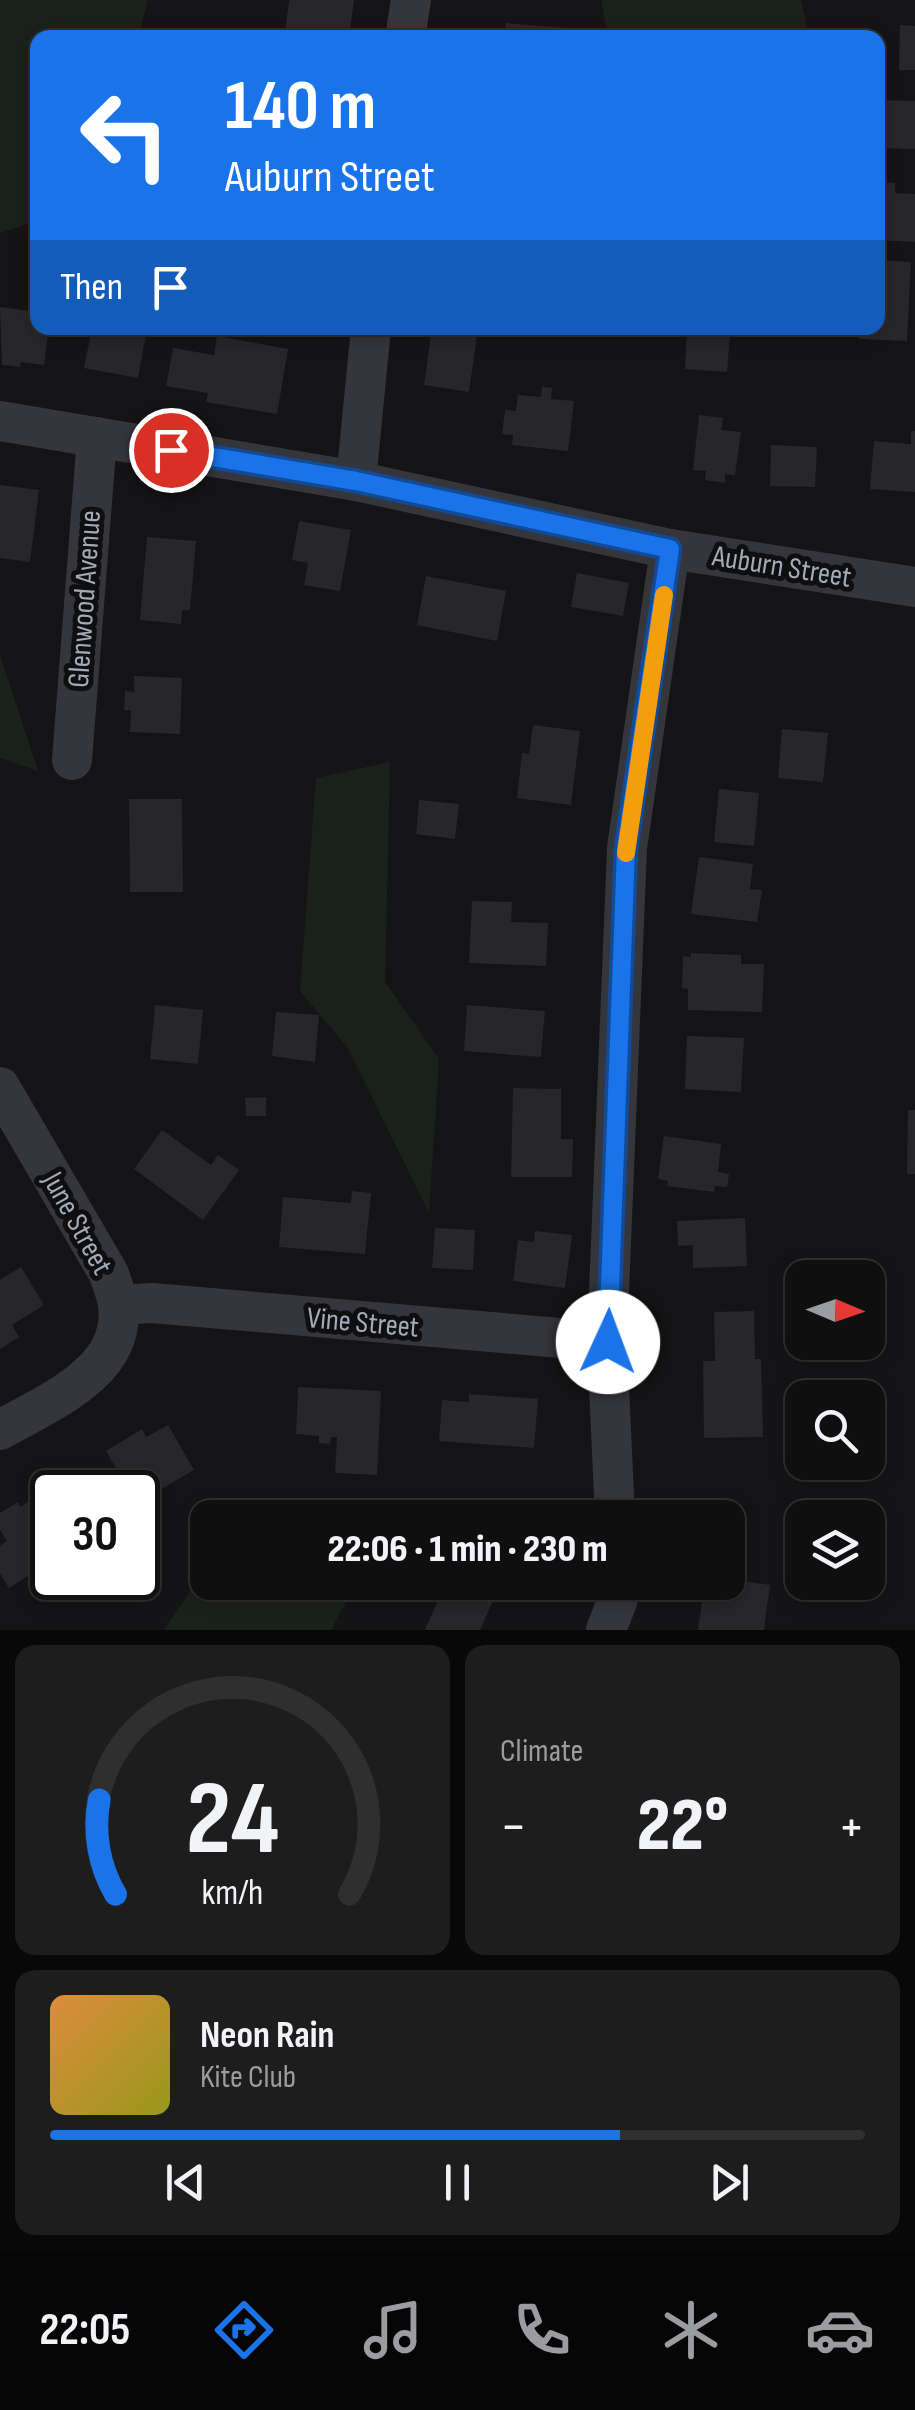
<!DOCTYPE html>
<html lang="en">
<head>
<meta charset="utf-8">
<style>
	:root { --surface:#0f0f10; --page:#1d1d1e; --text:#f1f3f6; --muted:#9b9c9f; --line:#2f2f30; --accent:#1a73e8 }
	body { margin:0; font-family:"Sofia Sans Condensed",sans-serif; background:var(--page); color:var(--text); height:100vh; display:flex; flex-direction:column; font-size:38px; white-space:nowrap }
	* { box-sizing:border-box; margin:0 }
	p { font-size:32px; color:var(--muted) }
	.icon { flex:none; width:55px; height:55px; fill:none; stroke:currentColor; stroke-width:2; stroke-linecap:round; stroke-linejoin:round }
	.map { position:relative; height:1630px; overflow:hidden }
	.drawer { display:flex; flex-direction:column; gap:15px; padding:15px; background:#080809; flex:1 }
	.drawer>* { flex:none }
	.guide { position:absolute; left:30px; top:30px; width:855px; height:305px; border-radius:20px; box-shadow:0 5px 15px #0003,0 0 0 2px var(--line); background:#1a73e8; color:#fff; overflow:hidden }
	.needle { width:65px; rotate:92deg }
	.tools { position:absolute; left:785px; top:1260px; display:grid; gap:20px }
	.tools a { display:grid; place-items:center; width:100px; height:100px; border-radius:20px; background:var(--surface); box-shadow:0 5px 15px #0003,0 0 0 2px var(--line); font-size:50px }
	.speed { position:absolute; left:30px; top:1470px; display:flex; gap:20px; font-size:50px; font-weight:700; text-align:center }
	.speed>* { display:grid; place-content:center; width:130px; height:130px; border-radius:50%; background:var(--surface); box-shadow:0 5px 15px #0003,0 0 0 2px var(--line); line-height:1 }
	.speed .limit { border:5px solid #111; border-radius:15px; background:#fff; color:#111 }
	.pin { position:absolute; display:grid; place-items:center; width:85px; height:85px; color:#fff; margin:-42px; border:5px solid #fff; border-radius:50%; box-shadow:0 2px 10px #0007 }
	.me { position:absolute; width:110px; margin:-55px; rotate:2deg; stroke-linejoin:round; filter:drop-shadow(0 0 8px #0008) }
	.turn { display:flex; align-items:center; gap:35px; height:210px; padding:0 30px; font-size:45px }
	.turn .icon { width:130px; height:130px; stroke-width:2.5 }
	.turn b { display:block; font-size:70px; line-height:85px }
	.then { display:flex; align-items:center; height:95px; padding:0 30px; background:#0003; gap:20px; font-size:38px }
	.big { font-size:75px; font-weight:800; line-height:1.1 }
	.drawer .card { flex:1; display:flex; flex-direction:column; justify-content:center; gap:15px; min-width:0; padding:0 35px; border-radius:20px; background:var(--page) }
	.drawer .dial { align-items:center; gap:0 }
	.dial svg { height:260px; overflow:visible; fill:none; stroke:var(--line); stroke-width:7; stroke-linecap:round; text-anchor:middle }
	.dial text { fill:var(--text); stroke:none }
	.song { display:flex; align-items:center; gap:30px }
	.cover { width:120px; height:120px; border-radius:15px; background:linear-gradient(135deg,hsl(30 70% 55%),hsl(60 70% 35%)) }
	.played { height:10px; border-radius:5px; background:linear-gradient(90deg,var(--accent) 70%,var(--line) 70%) }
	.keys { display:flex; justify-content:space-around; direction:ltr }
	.heat { display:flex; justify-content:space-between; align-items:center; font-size:55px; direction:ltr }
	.drawer .tiles { flex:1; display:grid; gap:15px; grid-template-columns:1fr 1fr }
	.card:last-child { grid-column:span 2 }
	.trip { position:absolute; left:190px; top:1500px; width:555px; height:100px; border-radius:20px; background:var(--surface); box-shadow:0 5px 15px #0003,0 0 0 2px var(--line); font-weight:800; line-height:100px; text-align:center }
	.tab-bar { display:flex; height:160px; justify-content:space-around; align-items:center; background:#060606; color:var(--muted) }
	.tab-bar .icon { width:70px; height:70px }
	.tab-bar .on { color:var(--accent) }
	.tab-bar b { font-size:45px; color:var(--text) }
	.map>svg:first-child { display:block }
</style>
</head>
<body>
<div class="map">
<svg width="915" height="1630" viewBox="0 0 915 1630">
	<rect width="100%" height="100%" fill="#141416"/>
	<g fill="#1a211b">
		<path d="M0 0H148L138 37 38 38 37 221 0 233Z"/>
		<path d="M601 0H801L809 35 805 38 608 37Z"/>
		<path d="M0 655 38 771 0 758Z"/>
		<path d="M390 762 385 982 439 1059 429 1213 348 1048 300 991 316 778Z"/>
		<path d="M207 1566 208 1582 356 1583 331 1630H164Z"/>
	</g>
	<g fill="#27272a">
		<path d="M289 0H354L349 38 285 33Z"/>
		<path d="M506 23 564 28V38H505Z"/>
		<path d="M900 25 915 26V70H899Z"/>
		<path d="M879 100 915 101V149L878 148Z"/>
		<path d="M878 182 895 183V193L915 194V242L878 240Z"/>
		<path d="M878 260 911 262 907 341 859 339 860 328H878Z"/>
		<path d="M0 307 38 312V328H49L44 365 21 362 20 367 2 365Z"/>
		<path d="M92 328H147L138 378 84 368Z"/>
		<path d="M432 328H478L469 392 424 385Z"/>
		<path d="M687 331 730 334 727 372 685 369Z"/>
		<path d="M217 336 288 349 277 414 206 402 208 393 166 386 173 348 214 355Z"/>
		<path d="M542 387 552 388 551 399 574 401 568 451 512 445 513 435 502 434 505 410 516 411 518 395 541 397Z"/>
		<path d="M699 415 723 418 721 430 741 432 735 475 725 474V483L705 480 706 471 693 470Z"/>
		<path d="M911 431H915V492L870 489 874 441 911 444Z"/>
		<path d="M771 445 817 447 815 487 770 486Z"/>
		<path d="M0 485 39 490 30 562 0 558Z"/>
		<path d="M299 521 351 530 340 591 304 585 308 563 292 560Z"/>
		<path d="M147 537 196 541 190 610H182L181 624 140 620Z"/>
		<path d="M577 573 629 583 623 616 571 607Z"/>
		<path d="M426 576 506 591 497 641 417 625Z"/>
		<path d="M134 676 182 678 180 734 130 732 131 710H124L125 691 134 692Z"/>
		<path d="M533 725 580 731 571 805 517 798 522 753 529 754Z"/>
		<path d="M782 729 828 733 823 782 778 778Z"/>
		<path d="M719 789 759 793 754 846 714 842Z"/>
		<path d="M129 799H182L183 892H130Z"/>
		<path d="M419 800 459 804 455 839 416 834Z"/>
		<path d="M699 857 753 864 750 889 762 890 757 922 691 914Z"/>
		<path d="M472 901 512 902 511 922 548 923 546 966 469 963Z"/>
		<path d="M691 953 741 955V964H764L762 1012 688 1010V989L682 988 683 956 691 957Z"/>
		<path d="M155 1005 203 1010 198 1064 150 1059Z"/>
		<path d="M467 1005 545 1011 541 1057 464 1051Z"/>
		<path d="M276 1012 319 1015 315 1062 272 1056Z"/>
		<path d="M687 1036 744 1038 741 1092 685 1089Z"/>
		<path d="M513 1088 561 1089V1139H573L572 1177H511Z"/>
		<path d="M266 1097V1116H246L245 1098Z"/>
		<path d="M908 1110H915V1174H907Z"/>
		<path d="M162 1130 211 1165 218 1155 239 1170 203 1220 134 1169Z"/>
		<path d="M664 1136 721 1144 718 1172 729 1174 727 1187 715 1186 714 1192 667 1186 668 1181 658 1179Z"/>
		<path d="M352 1191 371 1193 365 1254 279 1247 283 1197 351 1203Z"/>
		<path d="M745 1218 747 1266 693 1268V1245L678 1246 677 1221Z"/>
		<path d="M435 1228 475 1230 473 1270 432 1268Z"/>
		<path d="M535 1231 572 1235 565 1288 513 1281 518 1240 534 1242Z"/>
		<path d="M21 1267 44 1305 12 1325 19 1337 0 1349V1280Z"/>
		<path d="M754 1311 755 1359H761L763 1437 704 1438 703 1361H715L714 1312Z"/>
		<path d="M298 1387 381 1391 377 1475 335 1473 337 1437H331L330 1444 319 1443V1436L296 1434Z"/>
		<path d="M469 1394 538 1399 534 1448 439 1441 442 1400 469 1402Z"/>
		<path d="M168 1425 194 1470 149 1496 154 1504 144 1509 138 1501V1492H130L106 1451 142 1429 146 1437Z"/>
		<path d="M44 1492 52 1505V1550L33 1563 37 1570 9 1588 0 1573V1546L7 1541 0 1530V1513L18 1502 20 1507Z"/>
		<path d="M728 1579 770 1585 764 1630H698L705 1582H728Z"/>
		<path d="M446 1582 500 1585 480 1630H425Z"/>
	</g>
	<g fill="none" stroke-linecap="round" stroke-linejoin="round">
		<g stroke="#35363b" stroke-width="40">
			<path d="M405 38 411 0"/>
			<path d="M0 421 356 481 670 549 915 587"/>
			<path d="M356 481 371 328"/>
			<path d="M72 760 97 437"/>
			<path d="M0 1087 109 1274C112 1284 117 1295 118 1305 127 1372 47 1403 0 1430"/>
			<path d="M118 1305 152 1303 607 1342"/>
			<path d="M615 1518 607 1342 627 848 670 549"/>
			<path d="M606 1630 618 1599V1582"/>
		</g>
	</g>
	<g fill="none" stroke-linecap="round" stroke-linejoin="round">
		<defs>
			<path id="route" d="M171 450 356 481 670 549 626 848 608 1342"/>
		</defs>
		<use href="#route" stroke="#114b97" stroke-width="25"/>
		<use href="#route" stroke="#1a73e8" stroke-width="18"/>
		<path stroke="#f59e0b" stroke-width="18" d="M626 853 664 595"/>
	</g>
	<g text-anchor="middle" stroke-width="10" stroke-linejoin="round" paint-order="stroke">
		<g font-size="30" fill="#a5aab8" stroke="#0f0f11">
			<text transform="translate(782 566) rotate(9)" y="10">Auburn Street</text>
			<text transform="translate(84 599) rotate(-86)" y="10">Glenwood Avenue</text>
			<text transform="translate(78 1223) rotate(61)" y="10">June Street</text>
			<text transform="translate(363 1322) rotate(5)" y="10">Vine Street</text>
		</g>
	</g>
</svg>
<div class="tools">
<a><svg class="needle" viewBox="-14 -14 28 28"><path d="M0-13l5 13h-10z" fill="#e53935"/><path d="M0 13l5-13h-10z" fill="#9b9c9f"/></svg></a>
<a><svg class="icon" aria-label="search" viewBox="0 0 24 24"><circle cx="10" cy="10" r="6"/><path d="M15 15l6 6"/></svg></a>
<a><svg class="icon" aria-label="layers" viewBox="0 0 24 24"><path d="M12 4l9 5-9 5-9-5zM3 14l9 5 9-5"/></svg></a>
</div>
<div class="speed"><div class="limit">30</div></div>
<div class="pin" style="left:171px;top:450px;background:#d93025"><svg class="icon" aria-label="arrive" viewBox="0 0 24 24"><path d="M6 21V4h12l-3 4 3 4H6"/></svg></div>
<svg class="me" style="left:608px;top:1342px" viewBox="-20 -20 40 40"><circle r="19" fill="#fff"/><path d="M0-13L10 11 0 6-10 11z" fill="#1a73e8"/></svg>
<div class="trip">22:06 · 1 min · 230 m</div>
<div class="guide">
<div class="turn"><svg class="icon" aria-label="left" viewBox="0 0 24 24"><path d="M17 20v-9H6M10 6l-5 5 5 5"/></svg><div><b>140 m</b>Auburn Street</div></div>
<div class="then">Then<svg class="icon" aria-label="arrive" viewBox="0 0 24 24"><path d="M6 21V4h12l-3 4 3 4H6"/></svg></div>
</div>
</div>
<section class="drawer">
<div class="tiles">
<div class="card dial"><svg viewBox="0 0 100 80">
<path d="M14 69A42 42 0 1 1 86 69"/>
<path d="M14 69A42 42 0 0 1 9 40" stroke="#1a73e8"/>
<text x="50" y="56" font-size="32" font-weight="700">24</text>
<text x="50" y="72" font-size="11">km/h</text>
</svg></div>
<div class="card"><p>Climate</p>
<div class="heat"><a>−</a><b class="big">22°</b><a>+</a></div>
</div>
<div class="card">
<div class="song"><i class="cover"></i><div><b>Neon Rain</b><p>Kite Club</p></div></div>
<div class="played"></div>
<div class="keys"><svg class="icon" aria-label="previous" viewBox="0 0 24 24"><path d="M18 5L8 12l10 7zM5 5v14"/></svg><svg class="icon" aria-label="pause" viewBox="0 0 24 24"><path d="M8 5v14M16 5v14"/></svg><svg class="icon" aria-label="next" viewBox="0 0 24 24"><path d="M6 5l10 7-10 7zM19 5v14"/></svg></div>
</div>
</div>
</section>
<nav class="tab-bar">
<b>22:05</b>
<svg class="icon on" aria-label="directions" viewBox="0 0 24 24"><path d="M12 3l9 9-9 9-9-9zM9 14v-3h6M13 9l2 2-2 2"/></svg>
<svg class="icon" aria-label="music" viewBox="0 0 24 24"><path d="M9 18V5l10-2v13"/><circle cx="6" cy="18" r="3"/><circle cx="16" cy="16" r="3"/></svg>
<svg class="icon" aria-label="phone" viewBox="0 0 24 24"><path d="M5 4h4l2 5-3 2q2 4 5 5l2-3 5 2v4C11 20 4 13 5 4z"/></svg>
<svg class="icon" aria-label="climate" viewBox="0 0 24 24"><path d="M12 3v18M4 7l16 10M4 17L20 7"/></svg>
<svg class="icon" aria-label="car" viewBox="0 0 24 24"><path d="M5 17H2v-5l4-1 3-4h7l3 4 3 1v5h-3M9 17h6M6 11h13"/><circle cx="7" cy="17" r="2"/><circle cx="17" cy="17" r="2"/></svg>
</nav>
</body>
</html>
